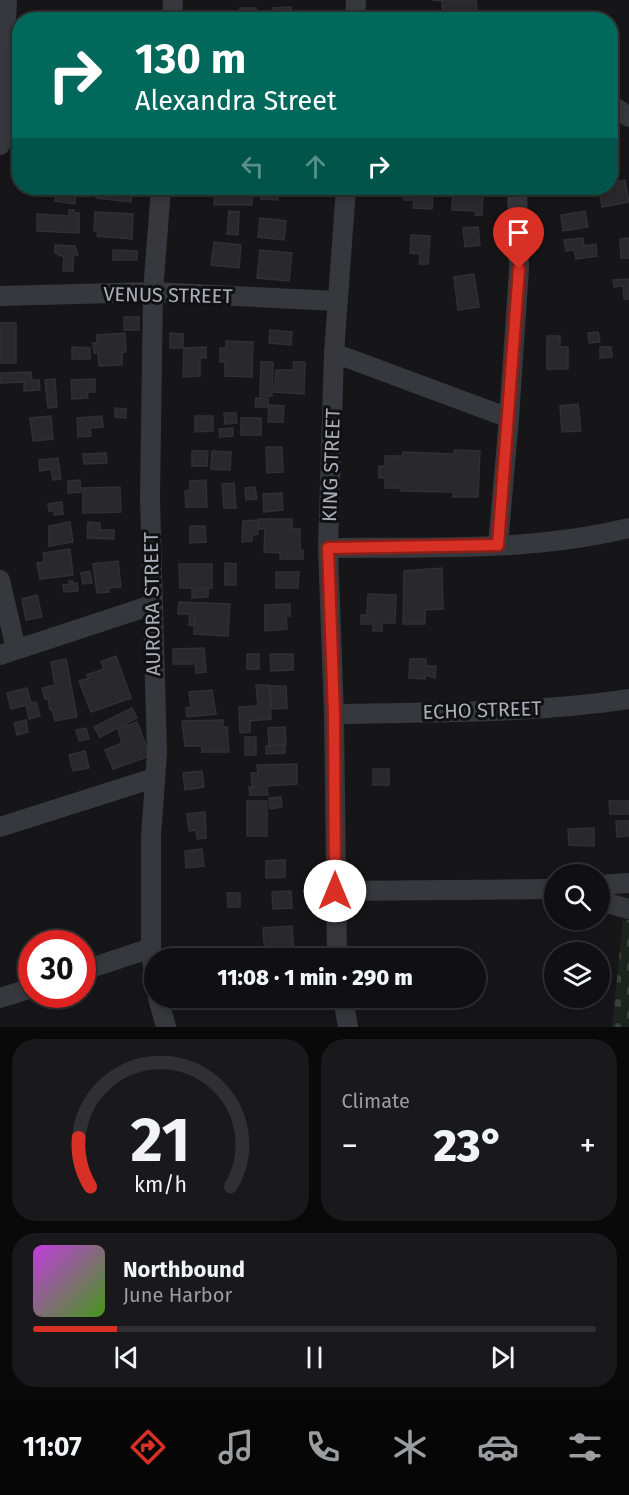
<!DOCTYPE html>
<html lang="en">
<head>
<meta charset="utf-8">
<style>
	:root { --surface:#101012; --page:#19191b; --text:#f1f3f6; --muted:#9c9d9f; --line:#303032; --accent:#d93025 }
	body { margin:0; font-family:"Fira Sans",sans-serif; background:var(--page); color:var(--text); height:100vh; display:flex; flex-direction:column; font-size:22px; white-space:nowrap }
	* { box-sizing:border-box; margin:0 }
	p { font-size:20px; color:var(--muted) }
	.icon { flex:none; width:33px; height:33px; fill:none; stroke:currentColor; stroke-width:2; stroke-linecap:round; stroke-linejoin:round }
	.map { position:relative; height:1027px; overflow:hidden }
	.side { display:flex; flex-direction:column; gap:12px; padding:12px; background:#09090a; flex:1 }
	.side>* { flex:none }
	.top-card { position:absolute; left:12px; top:12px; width:606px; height:183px; border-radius:24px; box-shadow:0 3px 9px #0003,0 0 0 2px var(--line); background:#00695c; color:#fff; overflow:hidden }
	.controls { position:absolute; left:544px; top:864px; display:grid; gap:12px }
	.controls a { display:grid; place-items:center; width:66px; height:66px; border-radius:50%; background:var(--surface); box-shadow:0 3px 9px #0003,0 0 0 2px var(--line); font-size:30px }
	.speed { position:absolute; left:18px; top:930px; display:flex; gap:12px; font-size:30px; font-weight:700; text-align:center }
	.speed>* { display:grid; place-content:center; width:78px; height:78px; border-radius:50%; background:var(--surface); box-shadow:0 3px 9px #0003,0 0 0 2px var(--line); line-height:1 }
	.speed .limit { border:9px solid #d22; background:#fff; color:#111 }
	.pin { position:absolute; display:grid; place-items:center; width:51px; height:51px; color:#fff; margin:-62px -26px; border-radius:50% 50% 50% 0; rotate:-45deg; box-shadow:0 0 6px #0007 }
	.pin .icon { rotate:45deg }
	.me { position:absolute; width:66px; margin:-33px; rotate:0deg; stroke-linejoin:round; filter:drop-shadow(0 0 4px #0008) }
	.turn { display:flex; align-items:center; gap:21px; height:126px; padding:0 24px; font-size:27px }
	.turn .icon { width:78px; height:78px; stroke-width:2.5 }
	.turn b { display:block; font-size:42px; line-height:51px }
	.lanes { display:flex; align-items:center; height:57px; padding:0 24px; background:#0003; justify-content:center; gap:30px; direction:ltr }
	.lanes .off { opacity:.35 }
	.big { font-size:45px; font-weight:800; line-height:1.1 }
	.side .widget { flex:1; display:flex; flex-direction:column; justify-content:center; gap:9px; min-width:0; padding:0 21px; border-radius:24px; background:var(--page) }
	.side .dial { align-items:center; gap:0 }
	.dial svg { height:156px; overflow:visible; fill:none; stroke:var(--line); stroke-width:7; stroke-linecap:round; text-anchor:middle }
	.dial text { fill:var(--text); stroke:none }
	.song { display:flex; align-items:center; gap:18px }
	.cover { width:72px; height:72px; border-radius:9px; background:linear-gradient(135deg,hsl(290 70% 55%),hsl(100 70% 35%)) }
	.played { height:6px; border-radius:3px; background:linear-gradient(90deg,var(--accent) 15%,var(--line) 15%) }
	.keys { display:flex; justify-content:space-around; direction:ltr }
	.heat { display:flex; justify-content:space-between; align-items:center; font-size:33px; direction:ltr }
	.side .tiles { flex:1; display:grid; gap:12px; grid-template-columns:1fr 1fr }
	.widget:last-child { grid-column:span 2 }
	.trip { position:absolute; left:144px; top:948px; width:342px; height:60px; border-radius:30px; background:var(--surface); box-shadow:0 3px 9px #0003,0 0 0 2px var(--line); font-weight:800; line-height:60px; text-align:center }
	.dock { display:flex; height:96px; justify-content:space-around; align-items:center; background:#060607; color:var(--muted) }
	.dock .icon { width:42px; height:42px }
	.dock .active { color:var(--accent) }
	.dock b { font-size:27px; color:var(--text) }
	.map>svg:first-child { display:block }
</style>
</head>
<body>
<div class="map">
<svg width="629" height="1027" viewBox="0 0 629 1027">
	<defs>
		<pattern id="cemetery-stones" width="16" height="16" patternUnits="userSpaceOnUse" patternTransform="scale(1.5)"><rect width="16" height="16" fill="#1c231d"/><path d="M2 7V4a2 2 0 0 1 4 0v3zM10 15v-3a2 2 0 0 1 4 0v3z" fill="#3a403c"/></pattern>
	</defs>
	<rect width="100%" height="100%" fill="#161618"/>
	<path fill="url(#cemetery-stones)" d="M623 919 629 920V1027H612Z"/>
	<g fill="#29292c" stroke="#303034" stroke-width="1.5">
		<path d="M432 0H476L477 11 491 14V20H443L442 1Z"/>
		<path d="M291 7V18L275 20 273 18V8Z"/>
		<path d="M240 8H256V17L240 16Z"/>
		<path d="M625 180 629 202 602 207 599 188H610V182Z"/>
		<path d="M46 188H85L83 197 76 196 75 204 55 201 56 192 45 191Z"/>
		<path d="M106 188H133L131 202 96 198 97 194 105 190Z"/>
		<path d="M219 188H253L252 205H214L215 191H219Z"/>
		<path d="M262 188H279L278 200 261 199Z"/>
		<path d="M294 188H322L321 194 304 193V189Z"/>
		<path d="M404 188H433L432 209 413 208 414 200H404Z"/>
		<path d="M453 188 483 189 482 215H475L476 211 452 210Z"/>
		<path d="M69 210H74L75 213H79V233L37 231V214L69 216Z"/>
		<path d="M229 211 239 212 238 235 227 234Z"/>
		<path d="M585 211 588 227 563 231 561 215Z"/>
		<path d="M95 212 133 214 132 239 97 236 98 231H94Z"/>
		<path d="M260 218 286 221 284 240 258 237Z"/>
		<path d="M478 227 480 245 465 247 463 228Z"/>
		<path d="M411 235 430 236 428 264H419L420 254 410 253Z"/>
		<path d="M583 238 584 246 596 244 597 256 576 259 574 250 566 251 564 240Z"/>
		<path d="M629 238V258H621L620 239Z"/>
		<path d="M214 242 241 245 239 268 211 265Z"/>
		<path d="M55 245 75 246 78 255 73 256V271H63L64 257 55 253Z"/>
		<path d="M113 250 137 251V260H113Z"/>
		<path d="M260 250 292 253 289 281 257 278Z"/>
		<path d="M474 274 479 307 458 310 454 277Z"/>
		<path d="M629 279V299H624L623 286 614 287 613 280Z"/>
		<rect x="124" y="317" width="15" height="13"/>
		<rect x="0" y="323" width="16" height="40"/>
		<path d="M270 330 292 332 291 345 269 343Z"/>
		<path d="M598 332 600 342 589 343 588 333Z"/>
		<path d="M125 333 126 352H122V365L99 366 98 353H94L93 343H97V335Z"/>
		<path d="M170 333 183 334V348H170Z"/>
		<path d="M547 336H560V347H568V369H547Z"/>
		<path d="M226 341 253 342 252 377 225 376V362H220V348H226Z"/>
		<path d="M72 347 90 348V359H72Z"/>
		<path d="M206 347V358H200V376L183 377 184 348Z"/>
		<path d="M600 347H611L612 357 600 358Z"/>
		<path d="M261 362H273L272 396H260Z"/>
		<path d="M293 362H305L304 394 274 392 276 370H294Z"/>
		<path d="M31 372 32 380H39L40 390 24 391V382L0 383V373Z"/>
		<path d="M55 379 57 407 48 408 45 380Z"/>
		<path d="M95 379V392H87L88 398 72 399 71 380Z"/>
		<path d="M256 398H268V407H255Z"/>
		<path d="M578 404 581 431 562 432 560 406Z"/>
		<path d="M269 405 284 406 283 422H268Z"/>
		<path d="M115 408 126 409V418L115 417Z"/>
		<path d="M224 413H236L237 423 225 424Z"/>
		<path d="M51 416 53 439 33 441 30 418Z"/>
		<path d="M102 416 103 427 90 428 91 436 78 437 77 418Z"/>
		<path d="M195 416H213V431L195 432Z"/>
		<rect x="241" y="418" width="20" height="17"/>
		<path d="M233 428V436L220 437 219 429Z"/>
		<path d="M266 447H282L283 472 267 473Z"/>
		<path d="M454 450 480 451 478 497H453V492L401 491 402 488H385V478H379V466H385V456H402L403 452 454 454Z"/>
		<path d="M192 451H208L207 466H192Z"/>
		<path d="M212 451 231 452 230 470 211 469Z"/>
		<path d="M106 453 107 463 84 464 83 454Z"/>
		<path d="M58 458 61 479 53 480 51 469 40 471 39 460Z"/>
		<path d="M80 480 81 492 68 493V481Z"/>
		<path d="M206 480 207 507H186L185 491 190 490V481Z"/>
		<path d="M234 483 236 508H224L222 484Z"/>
		<path d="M120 487 121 512 83 513V488Z"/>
		<path d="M255 487 257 499 246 500 245 488Z"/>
		<path d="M282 493 283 510 264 512 263 494Z"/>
		<path d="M62 502 63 514 54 515V511H49L48 504Z"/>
		<path d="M258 519H292V528H290L300 529V550H303V559H280V553L264 552 265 529H258Z"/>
		<path d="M258 520V534L252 535V541L242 542 243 521Z"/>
		<path d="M70 522 73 542 49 546V526Z"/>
		<path d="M88 522 100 523V530H114V539L87 538Z"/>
		<path d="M190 526H205L206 542 190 543Z"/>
		<path d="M70 549 73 575 40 579 37 563 44 562 43 553Z"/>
		<path d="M118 561 121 587 108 588 109 592 97 593 93 564Z"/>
		<path d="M225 563 236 564V585H225Z"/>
		<path d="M179 564H212V588H180Z"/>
		<path d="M442 568 443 609 425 610V624H403L404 571Z"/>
		<path d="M90 571 92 583 83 584 81 573Z"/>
		<path d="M276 572H299L298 588H276Z"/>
		<path d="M69 581H73V584L77 583 78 591 64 592 63 585 70 584Z"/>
		<path d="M208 589V597L192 598V590Z"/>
		<path d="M368 594 396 595 395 623H382V631H373V624H361V615H367Z"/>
		<path d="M37 595 42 617 26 620 22 599Z"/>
		<path d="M179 602 230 604 228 636 194 634 195 615 194 626 189 625 190 614H178Z"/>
		<path d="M290 604V616H286L287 629 265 631V605Z"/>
		<path d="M204 648 206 672 196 673 195 664H173V649Z"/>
		<rect x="247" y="654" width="12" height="15"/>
		<path d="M270 654H293V670L271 671Z"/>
		<path d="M116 656 131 698 91 712 79 681 89 678 87 675 104 669 101 662Z"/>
		<path d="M66 659 77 717 55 721 52 709 50 710 48 699H45L42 688 55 685 51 662Z"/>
		<path d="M410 659H426V666H436L435 678 425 675V679L409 678Z"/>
		<path d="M256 685H269L271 719 250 721V732L240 733 239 707 258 706Z"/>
		<path d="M270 686H286L287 708 272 709Z"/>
		<path d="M27 688 31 703 36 702 40 716 29 719 26 705 11 709 7 693Z"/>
		<path d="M212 690 216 714 187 717 186 708 191 707 189 692Z"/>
		<path d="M132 708 137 718 100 737 94 727Z"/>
		<path d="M26 720 28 732 17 735 14 723Z"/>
		<path d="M223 720V727H227L229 752H202V746H185L182 721Z"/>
		<path d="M137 722 150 756 113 769 105 750 122 743 118 729Z"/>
		<path d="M285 727 286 744 269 745 268 728Z"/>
		<path d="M86 728 89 739 79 741 76 730Z"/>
		<rect x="245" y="737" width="11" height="18"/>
		<path d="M285 745V753L266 754V746Z"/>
		<path d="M85 751 89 768 73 771 69 755Z"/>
		<path d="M297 764V784L267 786 268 795H250L249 787H253L252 785 251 773H258L257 765Z"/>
		<rect x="373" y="769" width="16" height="16"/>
		<path d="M202 771 204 787 185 790 183 773Z"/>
		<path d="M281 797 282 807 270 809 269 798Z"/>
		<rect x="247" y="801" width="20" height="35"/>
		<path d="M609 801H629V814H610Z"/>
		<path d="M205 812 206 838 197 839 196 830 189 831 187 814Z"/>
		<path d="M616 821H629V836L617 837Z"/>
		<path d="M594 828V846L569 845 568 829Z"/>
		<path d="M202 849 204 866 186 868 185 851Z"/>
		<path d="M285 860V877L266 878V861Z"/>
		<path d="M291 891 292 908 273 909 272 892Z"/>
		<path d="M227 893H240V907H228Z"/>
		<path d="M292 926 294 952 265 954 263 928Z"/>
	</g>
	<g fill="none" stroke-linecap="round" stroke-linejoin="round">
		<g stroke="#37383d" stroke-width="20">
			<path d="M172 20 173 0"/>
			<path d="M355 20 356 0"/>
			<path d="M610 107 616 108 629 117"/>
			<path d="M0 145 7 0"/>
			<path d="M0 296 153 292 337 301"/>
			<path d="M334 353 509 418"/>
			<path d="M498 545 509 418 519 269 517 188"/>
			<path d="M328 548C428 547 531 552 629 528"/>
			<path d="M0 580 16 649"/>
			<path d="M0 655 152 605"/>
			<path d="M334 714C432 712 532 714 629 699"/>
			<path d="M0 827 154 778"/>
			<path d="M600 885 629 883"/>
			<path d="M335 891 555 889"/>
			<path d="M600 901 629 909"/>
			<path d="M151 948 154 975"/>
			<path d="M337 958 334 714 328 548 334 353 346 188"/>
			<path d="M82 971 151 948V837L157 753 150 498 153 292 161 188"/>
			<path d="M0 998 32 988"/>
			<path d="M158 998 166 1027"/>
			<path d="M343 998 348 1027"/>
		</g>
	</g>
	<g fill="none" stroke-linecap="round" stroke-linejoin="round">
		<defs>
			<path id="route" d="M335 891 334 714 328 548 498 545 519 269"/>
		</defs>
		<use href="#route" stroke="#8d1f18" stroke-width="15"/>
		<use href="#route" stroke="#d93025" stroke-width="10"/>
	</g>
	<g text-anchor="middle" stroke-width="6" stroke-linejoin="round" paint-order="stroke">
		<g font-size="20" fill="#a8adb8" stroke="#111113">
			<text transform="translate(168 295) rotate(1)" y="7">VENUS STREET</text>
			<text transform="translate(331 465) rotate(-88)" y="7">KING STREET</text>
			<text transform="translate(152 604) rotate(-91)" y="7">AURORA STREET</text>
			<text transform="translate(482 710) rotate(-2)" y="7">ECHO STREET</text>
		</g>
	</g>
</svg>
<div class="controls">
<a><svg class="icon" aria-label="search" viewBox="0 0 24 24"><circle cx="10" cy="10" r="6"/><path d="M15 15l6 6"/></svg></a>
<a><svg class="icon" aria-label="layers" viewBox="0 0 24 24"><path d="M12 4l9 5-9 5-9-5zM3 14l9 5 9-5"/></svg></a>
</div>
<div class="speed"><div class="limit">30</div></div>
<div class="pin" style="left:519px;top:269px;background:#d93025"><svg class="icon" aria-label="arrive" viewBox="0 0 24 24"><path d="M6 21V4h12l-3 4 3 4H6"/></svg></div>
<svg class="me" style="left:335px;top:891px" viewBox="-20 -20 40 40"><circle r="19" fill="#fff"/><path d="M0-13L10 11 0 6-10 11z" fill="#d93025"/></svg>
<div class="trip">11:08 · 1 min · 290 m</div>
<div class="top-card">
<div class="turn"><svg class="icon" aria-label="right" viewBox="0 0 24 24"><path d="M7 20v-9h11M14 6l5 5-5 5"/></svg><div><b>130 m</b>Alexandra Street</div></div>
<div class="lanes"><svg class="icon off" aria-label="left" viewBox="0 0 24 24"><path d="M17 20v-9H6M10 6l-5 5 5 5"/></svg><svg class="icon off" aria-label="ahead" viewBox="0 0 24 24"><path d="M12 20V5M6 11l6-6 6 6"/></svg><svg class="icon" aria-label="right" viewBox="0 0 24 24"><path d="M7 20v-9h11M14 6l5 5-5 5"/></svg></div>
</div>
</div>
<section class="side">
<div class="tiles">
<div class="widget dial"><svg viewBox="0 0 100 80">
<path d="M14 69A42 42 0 1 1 86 69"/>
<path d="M14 69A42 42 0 0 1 8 44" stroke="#d93025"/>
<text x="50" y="56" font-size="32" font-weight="700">21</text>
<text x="50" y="72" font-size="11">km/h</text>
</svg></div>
<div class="widget"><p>Climate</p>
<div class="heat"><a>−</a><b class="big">23°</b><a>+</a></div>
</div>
<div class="widget">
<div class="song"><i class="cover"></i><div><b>Northbound</b><p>June Harbor</p></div></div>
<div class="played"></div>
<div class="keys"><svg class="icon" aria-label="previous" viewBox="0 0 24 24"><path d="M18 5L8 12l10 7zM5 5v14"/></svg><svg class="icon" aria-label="pause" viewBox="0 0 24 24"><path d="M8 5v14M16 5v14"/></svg><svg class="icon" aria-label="next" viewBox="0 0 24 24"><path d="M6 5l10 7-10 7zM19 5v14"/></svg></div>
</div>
</div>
</section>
<nav class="dock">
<b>11:07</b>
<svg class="icon active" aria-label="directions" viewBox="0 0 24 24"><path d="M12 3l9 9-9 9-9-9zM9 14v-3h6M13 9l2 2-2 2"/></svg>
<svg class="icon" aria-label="music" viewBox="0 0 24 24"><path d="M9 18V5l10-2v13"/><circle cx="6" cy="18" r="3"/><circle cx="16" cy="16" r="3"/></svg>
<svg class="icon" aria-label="phone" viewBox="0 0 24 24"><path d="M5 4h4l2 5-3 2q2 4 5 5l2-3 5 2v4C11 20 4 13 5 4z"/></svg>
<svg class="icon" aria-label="climate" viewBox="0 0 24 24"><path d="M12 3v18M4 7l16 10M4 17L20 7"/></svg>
<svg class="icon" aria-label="car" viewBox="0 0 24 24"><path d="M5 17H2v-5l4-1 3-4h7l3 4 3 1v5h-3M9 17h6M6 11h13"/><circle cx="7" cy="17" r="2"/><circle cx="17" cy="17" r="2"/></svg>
<svg class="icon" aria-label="filters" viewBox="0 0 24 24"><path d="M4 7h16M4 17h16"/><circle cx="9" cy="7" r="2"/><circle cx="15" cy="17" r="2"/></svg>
</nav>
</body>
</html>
